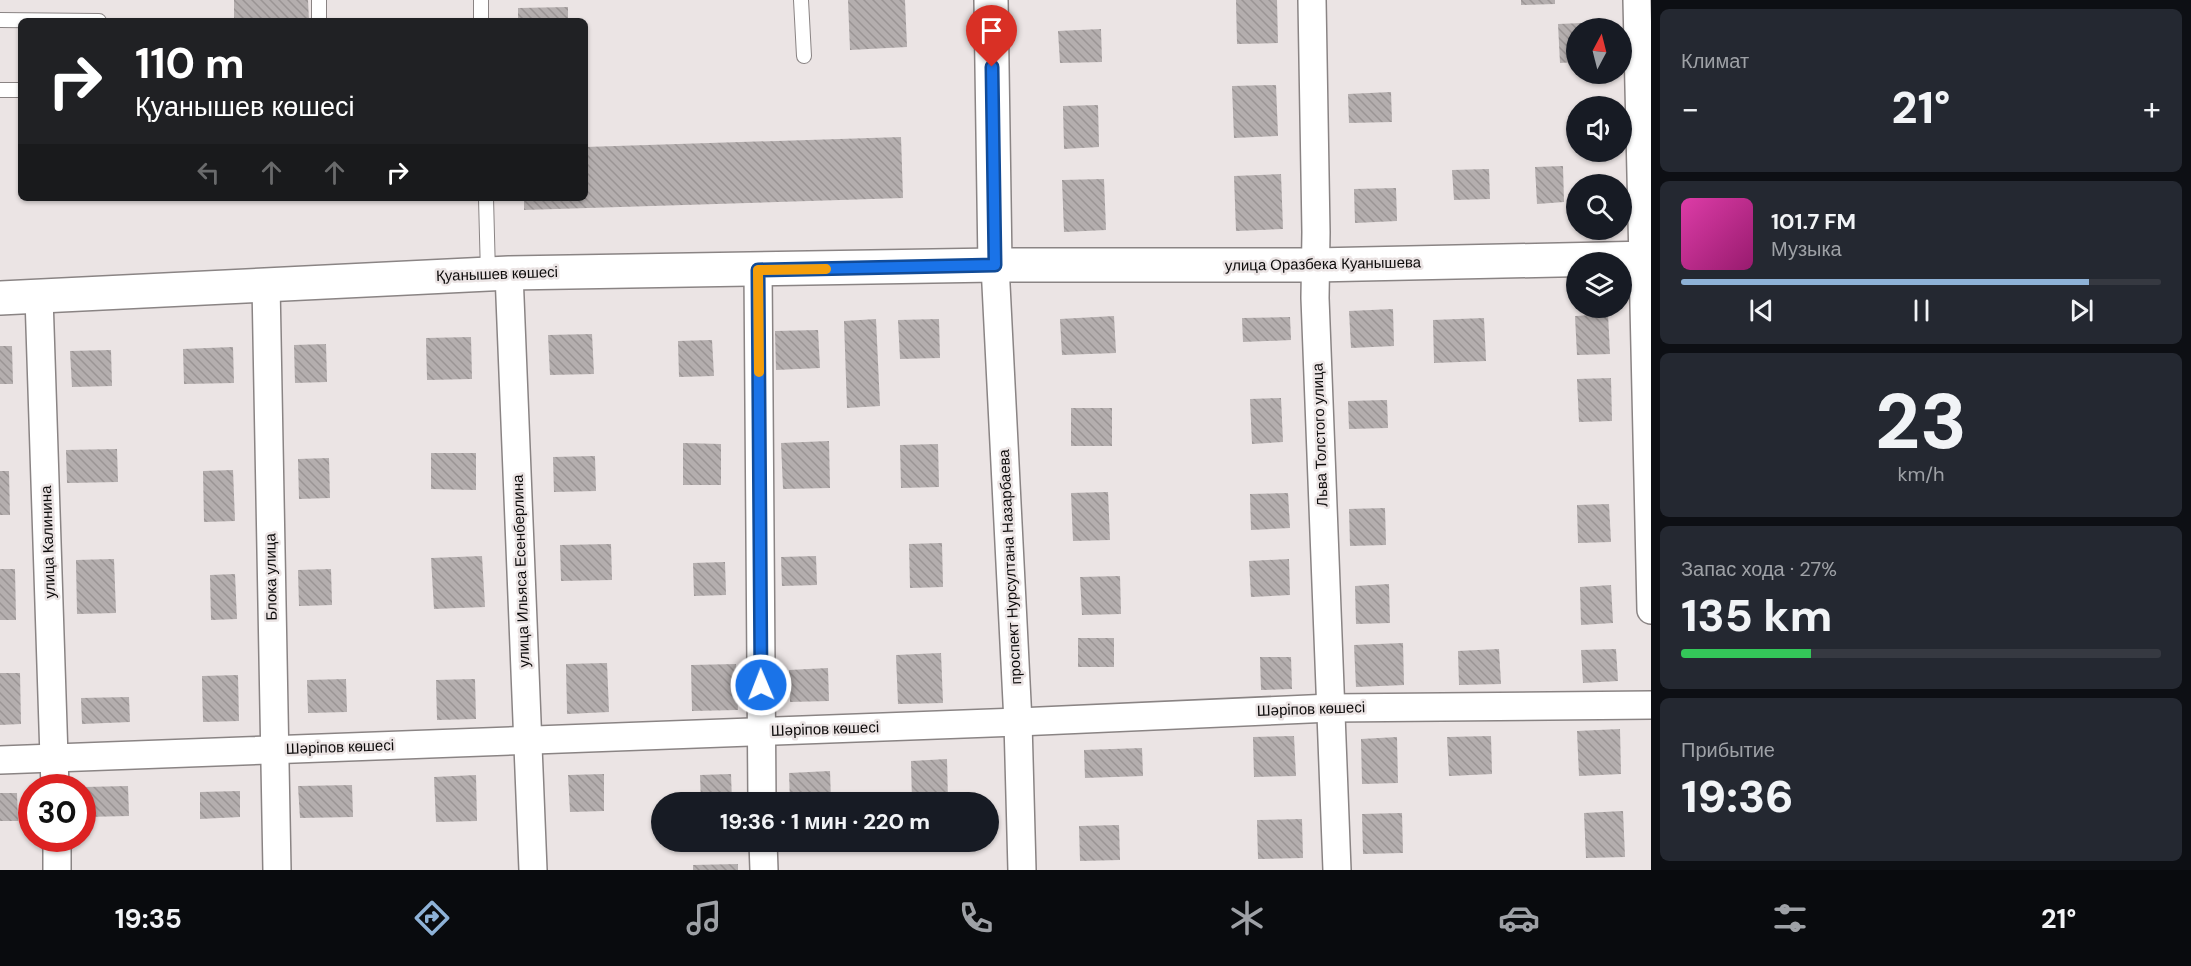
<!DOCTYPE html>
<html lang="ru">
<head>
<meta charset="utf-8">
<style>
	:root { --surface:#171b24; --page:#242831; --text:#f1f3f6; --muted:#9ea1a6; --line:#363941; --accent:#8eb2d7 }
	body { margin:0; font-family:"DM Sans",sans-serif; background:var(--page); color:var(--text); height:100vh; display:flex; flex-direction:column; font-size:22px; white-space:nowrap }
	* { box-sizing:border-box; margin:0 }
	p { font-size:20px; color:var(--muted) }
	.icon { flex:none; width:33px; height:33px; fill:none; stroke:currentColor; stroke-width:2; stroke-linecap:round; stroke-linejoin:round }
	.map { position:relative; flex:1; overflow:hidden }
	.sheet { display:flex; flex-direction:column; gap:9px; padding:9px; background:#0d0f14; width:540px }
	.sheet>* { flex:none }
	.top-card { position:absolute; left:18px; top:18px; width:570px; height:183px; border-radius:9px; box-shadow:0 2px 4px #0004; background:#202124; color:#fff; overflow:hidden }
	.needle { width:39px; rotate:7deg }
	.controls { position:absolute; left:1566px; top:18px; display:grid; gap:12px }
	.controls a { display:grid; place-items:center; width:66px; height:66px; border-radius:50%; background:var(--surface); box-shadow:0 2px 4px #0004; font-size:30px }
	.speed { position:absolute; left:18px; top:774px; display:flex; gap:12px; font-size:30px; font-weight:700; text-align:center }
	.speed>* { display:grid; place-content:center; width:78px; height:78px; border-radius:50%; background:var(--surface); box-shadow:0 2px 4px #0004; line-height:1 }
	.speed .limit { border:9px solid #d22; background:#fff; color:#111 }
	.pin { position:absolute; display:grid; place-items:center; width:51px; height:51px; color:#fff; margin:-62px -26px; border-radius:50% 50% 50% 0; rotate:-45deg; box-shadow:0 0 6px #0007 }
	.pin .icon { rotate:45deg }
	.me { position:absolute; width:66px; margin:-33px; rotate:359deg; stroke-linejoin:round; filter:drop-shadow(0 0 4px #0008) }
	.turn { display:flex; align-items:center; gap:21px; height:126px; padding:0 18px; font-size:27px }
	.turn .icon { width:78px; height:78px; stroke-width:2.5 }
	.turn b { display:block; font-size:42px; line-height:51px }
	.lanes { display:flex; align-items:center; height:57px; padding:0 18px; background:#0003; justify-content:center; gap:30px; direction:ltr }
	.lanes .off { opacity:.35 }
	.big { font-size:45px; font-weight:800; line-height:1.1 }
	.sheet .card { flex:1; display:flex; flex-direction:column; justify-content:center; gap:9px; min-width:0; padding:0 21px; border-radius:9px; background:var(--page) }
	.sheet .dial { align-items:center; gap:0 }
	.dial b { font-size:78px; line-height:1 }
	.song { display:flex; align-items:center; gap:18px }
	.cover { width:72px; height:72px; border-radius:9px; background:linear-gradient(135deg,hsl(320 70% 55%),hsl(320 70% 35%)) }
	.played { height:6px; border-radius:3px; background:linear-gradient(90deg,var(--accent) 85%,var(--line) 85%) }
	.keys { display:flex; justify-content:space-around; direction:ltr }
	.heat { display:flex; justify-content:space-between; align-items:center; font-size:33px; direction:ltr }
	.charge { height:9px; border-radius:4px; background:linear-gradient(90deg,#34c759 27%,var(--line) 0) }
	.trip { position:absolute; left:651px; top:792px; width:348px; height:60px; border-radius:30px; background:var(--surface); box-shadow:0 2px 4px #0004; font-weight:800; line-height:60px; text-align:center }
	.tabs { display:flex; height:96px; justify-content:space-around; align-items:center; background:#090b0e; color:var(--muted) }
	.tabs .icon { width:42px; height:42px }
	.tabs .selected { color:var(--accent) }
	.tabs b { font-size:27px; color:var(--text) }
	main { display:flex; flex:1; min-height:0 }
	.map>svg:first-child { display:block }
</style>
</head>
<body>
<main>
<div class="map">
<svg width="1651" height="870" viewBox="0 0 1651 870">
	<defs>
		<pattern id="building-back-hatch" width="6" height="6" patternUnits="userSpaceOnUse" patternTransform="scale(1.5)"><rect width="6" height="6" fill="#b4aeae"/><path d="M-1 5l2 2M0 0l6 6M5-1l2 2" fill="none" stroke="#9a9494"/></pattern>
	</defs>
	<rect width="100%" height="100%" fill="#ebe4e4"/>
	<g fill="url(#building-back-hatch)">
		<path d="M234 0H308L309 21H234Z"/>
		<path d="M848 0H905L907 47 850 50Z"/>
		<path d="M1236 0H1277L1278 43 1237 44Z"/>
		<path d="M1521 0H1555V4L1521 5Z"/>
		<path d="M568 7V21H518V8Z"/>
		<path d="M1606 22V28H1576V62L1560 63 1558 24Z"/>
		<path d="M1101 29 1102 62 1060 63 1058 31Z"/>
		<path d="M1276 85 1278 136 1234 138 1232 86Z"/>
		<path d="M1391 92 1392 122 1349 123 1348 94Z"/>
		<path d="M1098 105 1099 147 1064 149 1063 106Z"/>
		<path d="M901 137 903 198 524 210V198H585V147Z"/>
		<path d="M1563 166 1564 202 1537 204 1535 167Z"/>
		<path d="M1489 169 1490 199 1454 200 1452 170Z"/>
		<path d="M1281 174 1283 229 1236 231 1234 176Z"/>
		<path d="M1104 179 1106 230 1064 232 1062 180Z"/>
		<path d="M1396 188 1397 221 1355 223 1354 189Z"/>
		<path d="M1393 309 1394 346 1351 348 1349 311Z"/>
		<path d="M1608 314 1610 354 1577 355 1575 316Z"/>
		<path d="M1114 316 1116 353 1062 355 1060 319Z"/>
		<path d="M1290 317 1291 340 1243 342 1242 318Z"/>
		<path d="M1484 318 1486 361 1434 363 1433 320Z"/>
		<path d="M876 319 880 406 847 408 844 321Z"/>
		<path d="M939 319 940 358 900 359 898 320Z"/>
		<path d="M818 330 820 368 776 370 775 331Z"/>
		<path d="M592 334 594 374 550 375 548 335Z"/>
		<path d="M471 337 472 379 427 380 426 338Z"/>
		<path d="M712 340 714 376 679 377 678 341Z"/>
		<path d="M326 344 327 382 295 383 294 345Z"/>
		<path d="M0 346H12L13 384H0Z"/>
		<path d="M233 347 234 383 184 384 183 349Z"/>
		<path d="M111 350 112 386 72 387 70 351Z"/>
		<path d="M1611 378 1612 421 1579 422 1577 379Z"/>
		<path d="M1281 398 1283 442 1252 444 1250 399Z"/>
		<path d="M1387 400 1388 428 1349 429 1348 401Z"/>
		<rect x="1071" y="408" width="41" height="38"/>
		<path d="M829 441 830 488 783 489 781 443Z"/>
		<path d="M683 443 721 444V485H683Z"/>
		<path d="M938 444 939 487 901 488 900 445Z"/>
		<path d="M117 449 118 482 67 483 66 450Z"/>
		<path d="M431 453H476V490L431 489Z"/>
		<path d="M595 456 596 491 554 492 553 457Z"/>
		<path d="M329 458 330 498 299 499 298 459Z"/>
		<path d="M233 470 235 521 204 522 203 471Z"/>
		<path d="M0 471H9L10 515H0Z"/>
		<path d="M1108 492 1110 540 1073 541 1071 493Z"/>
		<path d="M1288 493 1290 528 1251 530 1250 494Z"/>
		<path d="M1609 504 1611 542 1578 543 1577 505Z"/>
		<path d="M1385 508 1386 545 1350 546 1349 509Z"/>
		<path d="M942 543 943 587 910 588 909 544Z"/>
		<path d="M611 544 612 580 561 581 560 545Z"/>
		<path d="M482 556 485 607 434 609 431 558Z"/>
		<path d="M816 556 817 585 782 586 781 557Z"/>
		<path d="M114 559 116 613 77 614 76 560Z"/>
		<path d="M1289 559 1290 595 1251 597 1249 561Z"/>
		<path d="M725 562 726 595 694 596 693 563Z"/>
		<path d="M0 569H15L16 620H0Z"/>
		<path d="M331 569 332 605 299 606 298 570Z"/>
		<path d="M235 574 237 619 211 620 210 575Z"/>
		<path d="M1120 576 1121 614 1082 615 1080 577Z"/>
		<path d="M1389 584 1390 623 1356 624 1355 586Z"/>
		<path d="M1611 585 1613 623 1581 625 1580 587Z"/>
		<rect x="1078" y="638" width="36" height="29"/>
		<path d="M1403 643 1404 685 1356 687 1354 645Z"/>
		<path d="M1499 649 1501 684 1459 685 1458 651Z"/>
		<path d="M1616 649 1618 681 1583 683 1581 650Z"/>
		<path d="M941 653 943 703 898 704 896 655Z"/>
		<path d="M1260 657H1291L1292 689 1261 690Z"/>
		<path d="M607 663 609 712 567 714 566 664Z"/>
		<path d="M736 664 738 710 692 711 691 665Z"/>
		<path d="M828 668 829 701 790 702 789 670Z"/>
		<path d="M0 673H20L21 724 0 725Z"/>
		<path d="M238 675 239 721 203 722 202 676Z"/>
		<path d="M346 679 347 712 308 713 307 680Z"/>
		<path d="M475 679 476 719 437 720 436 680Z"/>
		<path d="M129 697 130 722 82 724 81 698Z"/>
		<path d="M1620 729 1621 774 1579 776 1577 731Z"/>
		<path d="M1294 736 1296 776 1254 777 1253 737Z"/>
		<path d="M1491 736 1492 774 1449 776 1447 737Z"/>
		<path d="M1397 737 1398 783 1362 784 1361 739Z"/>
		<path d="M1142 748 1143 776 1085 778 1084 750Z"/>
		<path d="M947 759 948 802H912L911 761Z"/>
		<path d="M830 771 831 802H790L789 773Z"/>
		<path d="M604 774V811L570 812 568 775Z"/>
		<path d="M731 774 732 802H701L700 775Z"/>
		<path d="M476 775 477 821 436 822 434 777Z"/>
		<path d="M352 785 353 817 300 818 298 786Z"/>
		<path d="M128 786 129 816 85 817 84 787Z"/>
		<path d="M240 791V817L200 819V792Z"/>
		<path d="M0 793H17L18 821H0Z"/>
		<path d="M1623 811 1625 857 1586 858 1584 813Z"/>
		<path d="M1402 813 1403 853 1363 854 1362 814Z"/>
		<path d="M1302 819 1303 858 1258 859 1257 820Z"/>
		<path d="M1119 825 1120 860 1080 861 1079 826Z"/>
		<path d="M738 864V870H693V865Z"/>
	</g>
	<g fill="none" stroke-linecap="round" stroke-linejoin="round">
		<defs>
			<g id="lane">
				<path d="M481 0V21"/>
				<path d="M801 0 804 56"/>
				<path d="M0 20 99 21"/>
				<path d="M319 21V0"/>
				<path d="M0 90H21"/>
				<path d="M486 198 488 274"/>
			</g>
			<g id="street">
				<path d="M1312 0 1316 232 1315 298 1337 870"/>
				<path d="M1637 0 1651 610"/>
				<path d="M995 265 1018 722 1022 870"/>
				<path d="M758 269 762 802"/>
				<path d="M509 273 533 870"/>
				<path d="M266 284 277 870"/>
				<path d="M39 297 55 788"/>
				<path d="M0 760 1018 722 1331 708 1651 705"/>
				<path d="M57 838V870"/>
				<path d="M763 842 764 870"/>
			</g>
			<g id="secondary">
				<path d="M991 0 995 265"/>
				<path d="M0 298 509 273 995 265H1315L1651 258"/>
			</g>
		</defs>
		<use href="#lane" stroke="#8a8484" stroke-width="16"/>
		<use href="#street" stroke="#8a8484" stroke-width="30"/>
		<use href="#secondary" stroke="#8a8484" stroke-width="36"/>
		<use href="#lane" stroke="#fff" stroke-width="14"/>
		<use href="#street" stroke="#fff" stroke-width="27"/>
		<use href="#secondary" stroke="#fff" stroke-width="33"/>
	</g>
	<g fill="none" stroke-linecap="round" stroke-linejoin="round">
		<defs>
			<path id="route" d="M761 685 758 270 995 265 992 67"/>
		</defs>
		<use href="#route" stroke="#114b97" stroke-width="15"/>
		<use href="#route" stroke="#1a73e8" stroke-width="10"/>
		<path stroke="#f59e0b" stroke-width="10" d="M759 372 758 270 826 269"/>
	</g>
	<g text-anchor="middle" stroke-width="5" stroke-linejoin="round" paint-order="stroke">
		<g font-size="15" fill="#0d0b0b" stroke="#ebe4e4">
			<text transform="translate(1323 264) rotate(-1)" y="5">улица Оразбека Куанышева</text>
			<text transform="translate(497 274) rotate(-2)" y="5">Қуанышев көшесі</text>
			<text transform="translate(1320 435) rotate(-92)" y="5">Льва Толстого улица</text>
			<text transform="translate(48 542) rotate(-92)" y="5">улица Калинина</text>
			<text transform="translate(1010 567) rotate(-93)" y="5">проспект Нурсултана Назарбаева</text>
			<text transform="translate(521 571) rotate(-92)" y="5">улица Ильяса Есенберлина</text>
			<text transform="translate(271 577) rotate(-91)" y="5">Блока улица</text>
			<text transform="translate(1311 709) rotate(-2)" y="5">Шәріпов көшесі</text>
			<text transform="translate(825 729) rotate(-2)" y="5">Шәріпов көшесі</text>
			<text transform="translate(340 747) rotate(-2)" y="5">Шәріпов көшесі</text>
		</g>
	</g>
</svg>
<div class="controls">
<a><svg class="needle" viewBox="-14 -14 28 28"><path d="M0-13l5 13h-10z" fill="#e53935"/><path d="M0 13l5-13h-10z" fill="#9ea1a6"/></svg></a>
<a><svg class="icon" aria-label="sound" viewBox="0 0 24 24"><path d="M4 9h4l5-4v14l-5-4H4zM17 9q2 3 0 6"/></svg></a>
<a><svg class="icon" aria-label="search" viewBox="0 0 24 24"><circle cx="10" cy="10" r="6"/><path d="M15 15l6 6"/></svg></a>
<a><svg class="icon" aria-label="layers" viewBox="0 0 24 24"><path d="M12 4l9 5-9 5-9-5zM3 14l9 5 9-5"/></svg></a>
</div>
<div class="speed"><div class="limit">30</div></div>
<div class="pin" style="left:992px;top:67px;background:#d93025"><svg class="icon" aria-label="arrive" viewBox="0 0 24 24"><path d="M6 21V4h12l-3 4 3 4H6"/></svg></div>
<svg class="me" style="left:761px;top:685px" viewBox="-20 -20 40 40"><circle r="17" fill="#1a73e8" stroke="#fff" stroke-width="3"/><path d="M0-11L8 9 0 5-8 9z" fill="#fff"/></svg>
<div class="trip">19:36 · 1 мин · 220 m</div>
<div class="top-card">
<div class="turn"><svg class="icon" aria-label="right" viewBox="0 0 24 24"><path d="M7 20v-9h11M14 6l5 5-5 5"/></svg><div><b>110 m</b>Қуанышев көшесі</div></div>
<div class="lanes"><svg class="icon off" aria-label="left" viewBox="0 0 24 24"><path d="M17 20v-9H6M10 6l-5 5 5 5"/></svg><svg class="icon off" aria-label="ahead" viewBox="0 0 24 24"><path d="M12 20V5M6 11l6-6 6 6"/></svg><svg class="icon off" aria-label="ahead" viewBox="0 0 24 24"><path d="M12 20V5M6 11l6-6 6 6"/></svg><svg class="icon" aria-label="right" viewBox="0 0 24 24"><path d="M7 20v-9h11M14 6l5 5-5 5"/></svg></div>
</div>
</div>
<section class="sheet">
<div class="card"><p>Климат</p>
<div class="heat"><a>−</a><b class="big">21°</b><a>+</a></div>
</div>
<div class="card">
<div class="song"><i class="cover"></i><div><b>101.7 FM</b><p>Музыка</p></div></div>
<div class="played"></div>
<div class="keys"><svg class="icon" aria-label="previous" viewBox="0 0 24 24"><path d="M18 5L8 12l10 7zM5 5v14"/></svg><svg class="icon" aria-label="pause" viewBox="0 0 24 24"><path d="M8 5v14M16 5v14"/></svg><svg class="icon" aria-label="next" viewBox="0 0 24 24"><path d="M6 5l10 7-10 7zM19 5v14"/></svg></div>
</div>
<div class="card dial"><b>23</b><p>km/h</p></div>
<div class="card"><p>Запас хода · 27%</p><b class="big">135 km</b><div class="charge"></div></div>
<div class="card"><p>Прибытие</p><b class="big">19:36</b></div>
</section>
</main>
<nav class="tabs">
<b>19:35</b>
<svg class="icon selected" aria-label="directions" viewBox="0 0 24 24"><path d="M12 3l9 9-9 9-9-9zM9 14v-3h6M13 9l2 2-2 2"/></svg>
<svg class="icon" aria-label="music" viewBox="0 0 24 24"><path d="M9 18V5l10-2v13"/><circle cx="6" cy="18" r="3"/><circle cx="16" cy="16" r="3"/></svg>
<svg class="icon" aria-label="phone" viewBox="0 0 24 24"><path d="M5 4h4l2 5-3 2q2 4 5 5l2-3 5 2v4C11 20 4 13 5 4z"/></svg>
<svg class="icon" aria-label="climate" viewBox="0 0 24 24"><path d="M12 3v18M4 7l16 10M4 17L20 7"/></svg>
<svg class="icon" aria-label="car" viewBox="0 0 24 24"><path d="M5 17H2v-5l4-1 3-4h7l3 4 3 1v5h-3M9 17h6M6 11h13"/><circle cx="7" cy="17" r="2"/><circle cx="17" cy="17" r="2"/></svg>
<svg class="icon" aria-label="filters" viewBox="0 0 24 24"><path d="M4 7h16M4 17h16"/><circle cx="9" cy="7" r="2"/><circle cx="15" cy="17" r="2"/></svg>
<b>21°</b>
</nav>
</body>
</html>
